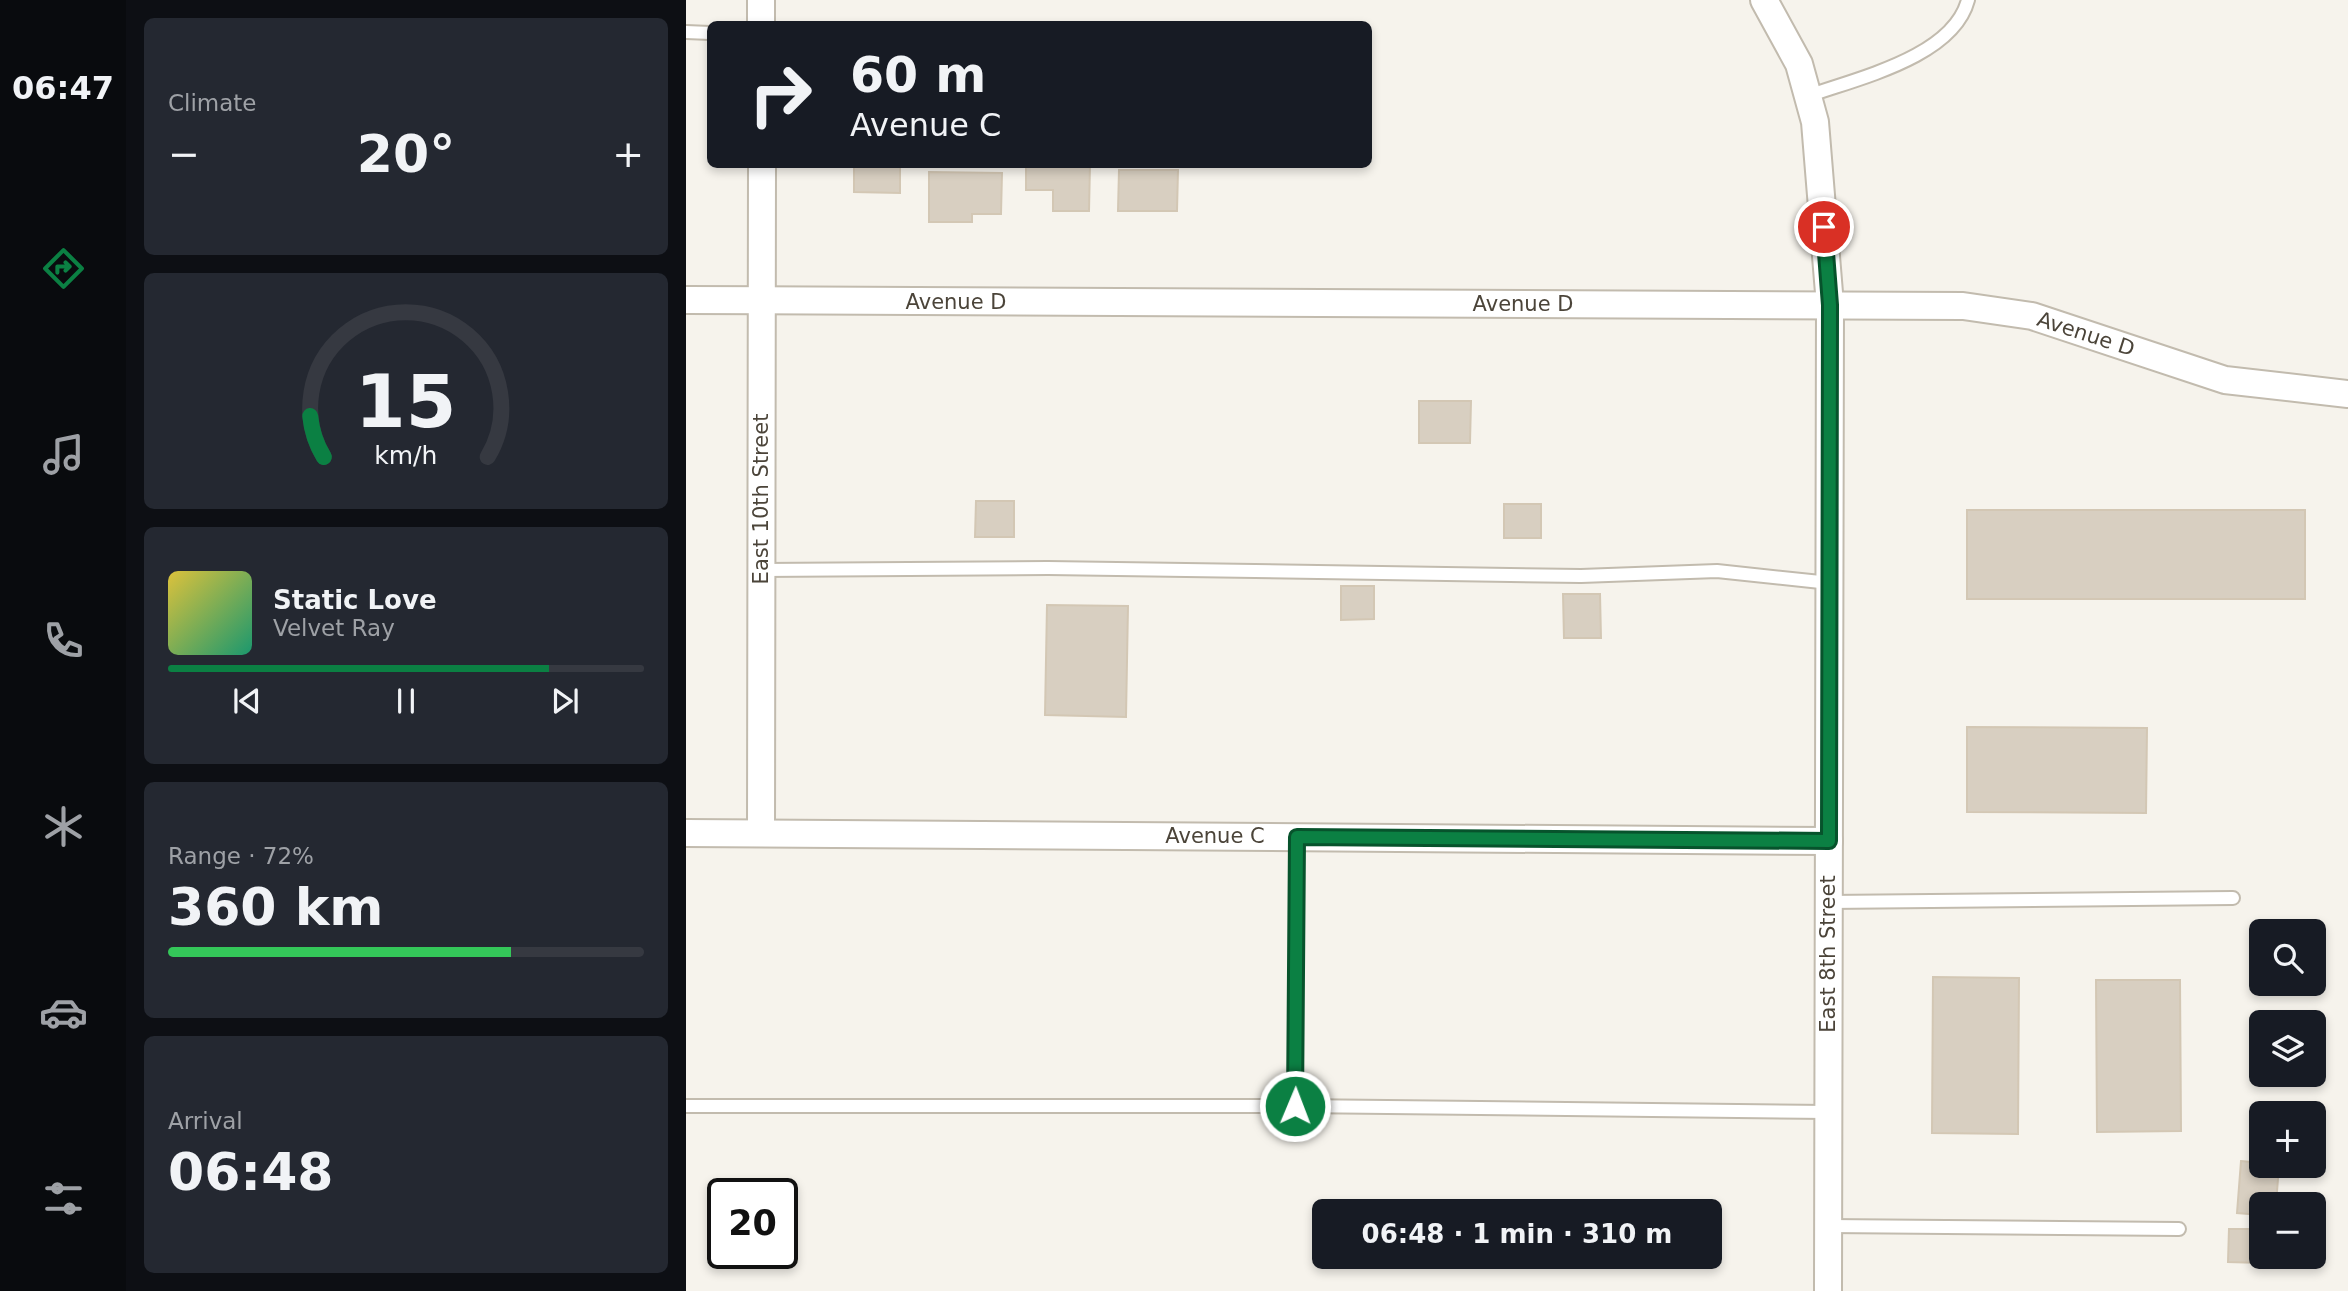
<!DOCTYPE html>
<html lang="en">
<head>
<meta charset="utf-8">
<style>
	:root { --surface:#171b24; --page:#242831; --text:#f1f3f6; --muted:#9ea1a6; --line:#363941; --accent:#0b8043 }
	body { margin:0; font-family:"DejaVu Sans",sans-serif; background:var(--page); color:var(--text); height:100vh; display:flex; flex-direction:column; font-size:26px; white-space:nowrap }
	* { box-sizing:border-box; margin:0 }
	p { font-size:23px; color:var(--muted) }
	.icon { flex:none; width:38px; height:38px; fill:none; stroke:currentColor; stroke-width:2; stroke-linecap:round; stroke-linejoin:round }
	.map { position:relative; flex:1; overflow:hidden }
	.drawer { display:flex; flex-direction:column; gap:18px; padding:18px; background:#0d0f14; width:560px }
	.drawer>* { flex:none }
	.hud { position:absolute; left:21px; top:21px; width:665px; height:147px; border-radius:10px; box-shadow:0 4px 10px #0003; background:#171b24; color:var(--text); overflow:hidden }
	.tools { position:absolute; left:1563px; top:919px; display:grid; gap:14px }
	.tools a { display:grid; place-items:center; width:77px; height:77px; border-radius:10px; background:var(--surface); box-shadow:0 4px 10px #0003; font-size:35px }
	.speed { position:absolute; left:21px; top:1178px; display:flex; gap:14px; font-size:35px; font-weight:700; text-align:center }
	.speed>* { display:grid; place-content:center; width:91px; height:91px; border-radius:50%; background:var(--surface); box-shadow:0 4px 10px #0003; line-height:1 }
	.speed .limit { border:4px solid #111; border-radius:10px; background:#fff; color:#111 }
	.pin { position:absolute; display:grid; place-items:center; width:60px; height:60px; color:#fff; margin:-30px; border:4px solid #fff; border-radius:50%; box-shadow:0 2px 7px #0007 }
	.me { position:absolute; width:77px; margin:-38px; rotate:1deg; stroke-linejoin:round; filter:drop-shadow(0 0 5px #0008) }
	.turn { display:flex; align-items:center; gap:24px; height:147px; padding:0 28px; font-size:32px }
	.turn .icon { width:91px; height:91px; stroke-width:2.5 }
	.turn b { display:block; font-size:49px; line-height:60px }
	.big { font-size:52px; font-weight:600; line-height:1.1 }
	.drawer .widget { flex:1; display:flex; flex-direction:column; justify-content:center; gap:10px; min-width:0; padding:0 24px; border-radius:10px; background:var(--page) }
	.drawer .dial { align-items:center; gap:0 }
	.dial svg { height:182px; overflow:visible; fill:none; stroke:var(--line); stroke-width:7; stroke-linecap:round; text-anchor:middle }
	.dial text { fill:var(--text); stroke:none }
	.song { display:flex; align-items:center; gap:21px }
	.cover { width:84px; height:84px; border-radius:10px; background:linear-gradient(135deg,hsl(50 70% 55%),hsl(160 70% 35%)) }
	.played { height:7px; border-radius:4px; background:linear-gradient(90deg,var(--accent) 80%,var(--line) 80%) }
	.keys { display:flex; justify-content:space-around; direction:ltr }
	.heat { display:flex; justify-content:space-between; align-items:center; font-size:38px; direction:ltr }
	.charge { height:10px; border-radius:5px; background:linear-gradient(90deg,#34c759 72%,var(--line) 0) }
	.trip { position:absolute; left:626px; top:1199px; width:410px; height:70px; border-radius:10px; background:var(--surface); box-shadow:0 4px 10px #0003; font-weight:600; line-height:70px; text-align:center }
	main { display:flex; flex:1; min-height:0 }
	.dock { display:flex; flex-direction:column; width:126px; justify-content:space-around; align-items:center; background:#090b0e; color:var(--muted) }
	.dock .icon { width:49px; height:49px }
	.dock .current { color:var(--accent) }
	.dock b { font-size:32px; color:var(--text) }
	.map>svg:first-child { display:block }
</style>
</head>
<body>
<main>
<nav class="dock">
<b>06:47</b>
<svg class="icon current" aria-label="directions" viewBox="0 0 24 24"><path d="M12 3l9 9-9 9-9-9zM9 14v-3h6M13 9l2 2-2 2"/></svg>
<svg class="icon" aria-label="music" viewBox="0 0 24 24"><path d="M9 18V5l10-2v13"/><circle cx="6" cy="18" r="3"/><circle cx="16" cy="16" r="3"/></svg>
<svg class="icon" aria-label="phone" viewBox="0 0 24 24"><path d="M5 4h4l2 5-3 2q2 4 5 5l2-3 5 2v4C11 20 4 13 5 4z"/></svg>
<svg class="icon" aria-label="climate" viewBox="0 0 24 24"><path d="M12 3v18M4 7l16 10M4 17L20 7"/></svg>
<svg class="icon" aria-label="car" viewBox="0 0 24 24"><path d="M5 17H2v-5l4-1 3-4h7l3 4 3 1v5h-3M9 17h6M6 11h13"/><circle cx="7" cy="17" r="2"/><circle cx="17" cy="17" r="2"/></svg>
<svg class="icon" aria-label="filters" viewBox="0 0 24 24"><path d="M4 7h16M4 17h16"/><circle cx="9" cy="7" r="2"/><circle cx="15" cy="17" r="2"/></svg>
</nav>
<section class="drawer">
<div class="widget"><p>Climate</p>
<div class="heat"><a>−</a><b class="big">20°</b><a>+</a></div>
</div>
<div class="widget dial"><svg viewBox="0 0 100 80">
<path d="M14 69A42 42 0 1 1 86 69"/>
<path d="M14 69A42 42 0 0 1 8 51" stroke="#0b8043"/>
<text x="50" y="56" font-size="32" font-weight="700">15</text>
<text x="50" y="72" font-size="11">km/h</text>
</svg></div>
<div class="widget">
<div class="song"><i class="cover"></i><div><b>Static Love</b><p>Velvet Ray</p></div></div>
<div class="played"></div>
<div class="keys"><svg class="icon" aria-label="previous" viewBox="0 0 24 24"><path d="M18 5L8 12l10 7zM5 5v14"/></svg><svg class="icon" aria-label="pause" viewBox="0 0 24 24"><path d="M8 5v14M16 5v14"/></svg><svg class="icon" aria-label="next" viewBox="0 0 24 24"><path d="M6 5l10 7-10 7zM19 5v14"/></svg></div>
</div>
<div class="widget"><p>Range · 72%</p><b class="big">360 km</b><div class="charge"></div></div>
<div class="widget"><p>Arrival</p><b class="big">06:48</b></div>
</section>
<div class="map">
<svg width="1662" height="1291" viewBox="0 0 1662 1291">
	<rect width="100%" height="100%" fill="#f6f3ec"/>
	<g fill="#d8cfc1" stroke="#d3c7b4" stroke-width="2">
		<path d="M168 164H214V193L168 192Z"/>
		<path d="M340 164H404L403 211H367V190H340Z"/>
		<path d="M433 170H492L491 211H432Z"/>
		<path d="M243 172 316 173 315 214H286V222H243Z"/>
		<path d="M733 401H785L784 443H733Z"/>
		<path d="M290 501H328V537H289Z"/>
		<rect x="818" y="504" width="37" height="34"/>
		<rect x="1281" y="510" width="338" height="89"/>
		<path d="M655 586H688V619L655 620Z"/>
		<path d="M877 594H914L915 638H878Z"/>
		<path d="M361 605 442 606 440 717 359 715Z"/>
		<path d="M1281 727 1461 728 1460 813 1281 812Z"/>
		<path d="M1247 977 1333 978 1332 1134 1246 1133Z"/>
		<path d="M1410 980H1494L1495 1131 1411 1132Z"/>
		<path d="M1555 1161 1575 1163V1166H1593L1590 1204H1575V1215L1551 1213Z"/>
		<path d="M1543 1229H1575L1576 1263 1542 1262Z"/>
	</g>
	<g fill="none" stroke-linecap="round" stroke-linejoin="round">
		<defs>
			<g id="service">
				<path d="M0 32 24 33"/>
				<path d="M1122 96C1172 78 1267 57 1282 0"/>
				<path d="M75 570 362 568 895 576 1031 571 1144 583"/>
				<path d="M1142 902 1547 898"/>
				<path d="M0 1106H609L1142 1112"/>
				<path d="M609 1106 611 837"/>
				<path d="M1142 1226 1493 1229"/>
			</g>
			<g id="minor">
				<path d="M75 0V24"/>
				<path d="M1078 0 1113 64 1129 122 1144 305 1142 1291"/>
				<path d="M0 300 1277 306 1346 316 1539 380 1662 394"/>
				<path d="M0 833 1143 841"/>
				<path d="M75 833 76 164"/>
			</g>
		</defs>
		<use href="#service" stroke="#c2bbae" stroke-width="16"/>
		<use href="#minor" stroke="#c2bbae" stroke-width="30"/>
		<use href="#service" stroke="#fff" stroke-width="12"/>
		<use href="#minor" stroke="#fff" stroke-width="26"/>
	</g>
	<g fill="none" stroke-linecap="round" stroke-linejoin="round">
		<defs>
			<path id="route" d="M609 1106 611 837 1143 841 1144 305 1138 227"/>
		</defs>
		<use href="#route" stroke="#07532c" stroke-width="18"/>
		<use href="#route" stroke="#0b8043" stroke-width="12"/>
	</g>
	<g text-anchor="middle" stroke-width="5" stroke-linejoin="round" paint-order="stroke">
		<g font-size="21" fill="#4b4439" stroke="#fff">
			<text x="270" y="309">Avenue D</text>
			<text x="837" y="311">Avenue D</text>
			<text transform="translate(1400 334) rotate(18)" y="7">Avenue D</text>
			<text transform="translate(75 499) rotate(-90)" y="7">East 10th Street</text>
			<text x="529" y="843">Avenue C</text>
			<text transform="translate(1142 954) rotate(-90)" y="7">East 8th Street</text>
		</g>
	</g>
</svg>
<div class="tools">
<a><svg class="icon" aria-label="search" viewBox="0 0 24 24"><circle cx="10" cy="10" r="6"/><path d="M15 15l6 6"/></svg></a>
<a><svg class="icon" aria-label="layers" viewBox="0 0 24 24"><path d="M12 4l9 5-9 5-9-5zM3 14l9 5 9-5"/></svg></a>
<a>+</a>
<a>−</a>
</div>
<div class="speed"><div class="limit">20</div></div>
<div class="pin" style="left:1138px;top:227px;background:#d93025"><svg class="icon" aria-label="arrive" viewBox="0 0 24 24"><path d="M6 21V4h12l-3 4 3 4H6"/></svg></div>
<svg class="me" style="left:609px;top:1106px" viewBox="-20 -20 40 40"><circle r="17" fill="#0b8043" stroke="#fff" stroke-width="3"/><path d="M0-11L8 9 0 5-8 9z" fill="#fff"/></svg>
<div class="trip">06:48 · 1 min · 310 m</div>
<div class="hud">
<div class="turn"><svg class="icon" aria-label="right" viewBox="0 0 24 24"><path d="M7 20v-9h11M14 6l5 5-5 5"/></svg><div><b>60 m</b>Avenue C</div></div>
</div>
</div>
</main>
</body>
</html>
